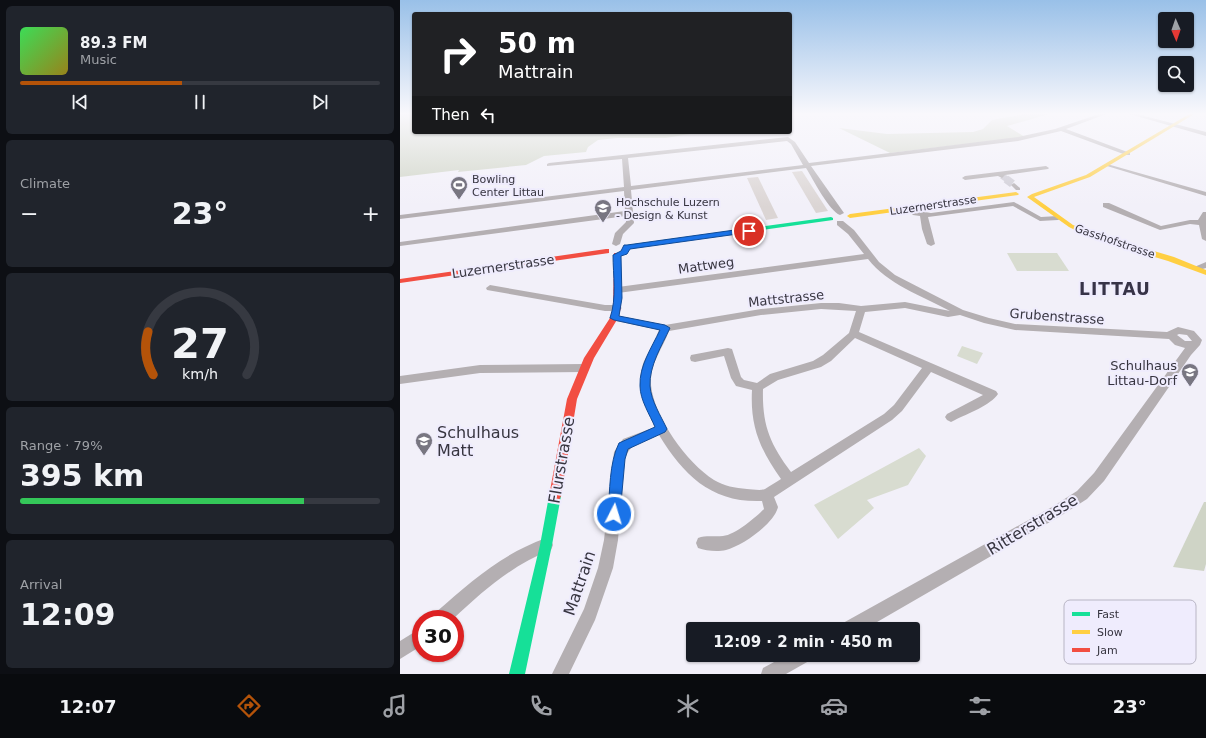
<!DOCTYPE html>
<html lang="en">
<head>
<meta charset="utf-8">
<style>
	:root { --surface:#171b24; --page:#20242c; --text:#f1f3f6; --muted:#9ea1a6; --line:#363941; --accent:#b45309 }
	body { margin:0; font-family:"DejaVu Sans",sans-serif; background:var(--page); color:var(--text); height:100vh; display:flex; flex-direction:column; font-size:15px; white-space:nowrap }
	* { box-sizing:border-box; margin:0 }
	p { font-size:13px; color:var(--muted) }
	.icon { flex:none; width:22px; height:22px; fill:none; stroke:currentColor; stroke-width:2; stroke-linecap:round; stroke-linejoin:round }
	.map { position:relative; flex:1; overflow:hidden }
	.panel { display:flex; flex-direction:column; gap:6px; padding:6px; background:#0d0f14; width:400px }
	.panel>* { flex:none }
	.banner { position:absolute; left:12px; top:12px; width:380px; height:122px; border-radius:4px; box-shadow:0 1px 3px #0004; background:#202124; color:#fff; overflow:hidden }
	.needle { width:26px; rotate:178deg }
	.fabs { position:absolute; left:758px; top:12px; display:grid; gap:8px }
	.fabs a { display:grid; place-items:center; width:36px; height:36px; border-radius:4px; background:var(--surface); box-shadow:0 1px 3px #0004; font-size:20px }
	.speed { position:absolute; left:12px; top:610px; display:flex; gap:8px; font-size:20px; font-weight:700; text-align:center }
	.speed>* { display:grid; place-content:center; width:52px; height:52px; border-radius:50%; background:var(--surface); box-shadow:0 1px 3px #0004; line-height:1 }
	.speed .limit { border:6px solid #d22; background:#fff; color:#111 }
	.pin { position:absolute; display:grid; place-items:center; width:34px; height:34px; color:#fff; margin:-17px; border:2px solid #fff; border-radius:50%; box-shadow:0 1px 4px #0007 }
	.me { position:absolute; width:44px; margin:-22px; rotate:5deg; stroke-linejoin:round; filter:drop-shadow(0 0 3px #0008) }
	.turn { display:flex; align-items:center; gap:14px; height:84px; padding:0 20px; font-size:18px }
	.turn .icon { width:52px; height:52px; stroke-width:2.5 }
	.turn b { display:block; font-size:28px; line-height:34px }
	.then { display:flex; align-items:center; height:38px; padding:0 20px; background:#0003; gap:8px; font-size:15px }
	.big { font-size:30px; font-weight:800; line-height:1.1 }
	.panel .tile { flex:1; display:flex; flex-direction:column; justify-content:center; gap:6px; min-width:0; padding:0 14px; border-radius:6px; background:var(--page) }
	.panel .dial { align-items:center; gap:0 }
	.dial svg { height:104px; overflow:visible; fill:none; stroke:var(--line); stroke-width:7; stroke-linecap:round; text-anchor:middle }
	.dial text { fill:var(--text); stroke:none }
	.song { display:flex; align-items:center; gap:12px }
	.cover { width:48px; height:48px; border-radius:6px; background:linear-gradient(135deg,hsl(130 70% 55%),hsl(50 70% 35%)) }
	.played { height:4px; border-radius:2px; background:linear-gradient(90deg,var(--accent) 45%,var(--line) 45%) }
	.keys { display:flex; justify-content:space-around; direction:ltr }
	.heat { display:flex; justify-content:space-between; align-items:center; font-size:22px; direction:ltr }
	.charge { height:6px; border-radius:3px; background:linear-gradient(90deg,#34c759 79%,var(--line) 0) }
	.trip { position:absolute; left:286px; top:622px; width:234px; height:40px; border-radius:4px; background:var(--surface); box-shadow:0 1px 3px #0004; font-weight:800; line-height:40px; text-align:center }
	.tabs { display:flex; height:64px; justify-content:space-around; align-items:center; background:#090b0e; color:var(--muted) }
	.tabs .icon { width:28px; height:28px }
	.tabs .current { color:var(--accent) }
	.tabs b { font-size:18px; color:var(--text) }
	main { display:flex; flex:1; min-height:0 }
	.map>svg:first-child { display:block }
</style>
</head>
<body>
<main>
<section class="panel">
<div class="tile">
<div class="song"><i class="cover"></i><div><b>89.3 FM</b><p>Music</p></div></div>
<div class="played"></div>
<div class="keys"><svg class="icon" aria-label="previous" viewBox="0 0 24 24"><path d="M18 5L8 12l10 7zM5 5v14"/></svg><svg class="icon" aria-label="pause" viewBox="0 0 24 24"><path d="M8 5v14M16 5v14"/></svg><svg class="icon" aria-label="next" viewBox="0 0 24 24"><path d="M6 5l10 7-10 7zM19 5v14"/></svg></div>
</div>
<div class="tile"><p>Climate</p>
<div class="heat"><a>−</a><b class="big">23°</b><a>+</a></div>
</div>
<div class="tile dial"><svg viewBox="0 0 100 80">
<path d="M14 69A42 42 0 1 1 86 69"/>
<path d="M14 69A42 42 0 0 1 10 36" stroke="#b45309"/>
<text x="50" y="56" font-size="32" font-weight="700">27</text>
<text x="50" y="72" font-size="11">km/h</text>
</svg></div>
<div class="tile"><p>Range · 79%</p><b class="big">395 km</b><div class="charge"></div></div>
<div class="tile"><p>Arrival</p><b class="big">12:09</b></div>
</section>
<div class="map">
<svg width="806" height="674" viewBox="0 0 806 674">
	<rect width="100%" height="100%" fill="#f2f0f9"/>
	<g fill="#d8dcd0">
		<path d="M607 253H657L669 271H617Z"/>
		<path d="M562 346 583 353 577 364 557 356Z"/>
		<path d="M519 448 526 456 508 485 467 500 474 508 438 539 414 505Z"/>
	</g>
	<g fill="#cfd4c6">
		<path d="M0 113H14V132H301L266 138H217L198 140 188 147 186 152 144 156 126 165 58 172 59 170 0 177Z"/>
		<path d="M631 113H653L607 126 625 137 490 153 439 128 487 134 573 132 583 129 592 120Z"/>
		<path d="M804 502H806V564L804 571 773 567Z"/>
	</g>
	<g fill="#dbd5d4">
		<path d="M402 171 428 211 416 213 392 172Z"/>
		<path d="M358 177 378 218 366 220 347 178Z"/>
	</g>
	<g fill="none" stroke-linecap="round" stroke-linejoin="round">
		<path stroke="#cdcbd4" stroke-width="6" stroke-dasharray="6 3" stroke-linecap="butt" d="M602 176 608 180"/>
		<path stroke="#cdcbd4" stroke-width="8" stroke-dasharray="8 4" stroke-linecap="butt" d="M606 179 614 185"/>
		<g fill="#b4afb2" fill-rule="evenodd">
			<path d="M702 113H709L666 129 730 153V155H726L661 131 618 141 411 166 444 213 440 215C429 211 413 179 406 168L231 190 234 223 223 234 220 244 216 246 212 244 215 233 226 222V216L0 246V242L225 211 224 191 0 219V215L224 187 222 159 147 166V164L149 163 388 137 395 142 409 163 618 137 655 129ZM387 141 391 144 403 165 231 186 228 158Z"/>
			<path d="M726 113H733L806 132V136Z"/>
			<path d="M707 164 806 192V196L707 166Z"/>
			<path d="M646 166 649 168 648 169 605 175 602 178 598 176 565 180 562 178 565 176Z"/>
			<path d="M614 183 620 188V190H616L611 185Z"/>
			<path d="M614 202 641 217 658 216 662 218 658 220 640 221 613 206 528 217 535 244 531 246 527 244 522 229 520 216 513 215 506 208 510 206 518 211 531 213Z"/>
			<path d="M703 203H709L761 226 790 220H798L803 212H806V241L802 239 799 225 790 224 760 230 703 207Z"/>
			<path d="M437 221H443L454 230 479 262 495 275 563 310 589 318 615 324 767 332 778 327 794 331 802 340 800 345 791 355 704 481 687 499 662 515 465 629H441L443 623 652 507 677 491 694 473 785 348 775 345 769 339 615 330 584 323 560 315 548 317 505 308 465 312 459 332 596 391 598 394C591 405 567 414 555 420L551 422 547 420 545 417 547 414 583 395 531 372 502 411 492 420 374 497 378 507C374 524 342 546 326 550 318 552 306 551 298 548L296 543 298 538C306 535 314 537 323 536 335 535 356 517 364 509L362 501C312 503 284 476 259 435 241 443 228 442 224 464L218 540 213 568 195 620 169 674H152L184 609 198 568 204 540 214 452 223 439 255 427C244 405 235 385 244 361 249 351 255 341 259 330L211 320 209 318 211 316 214 315 265 325 361 309 421 303H439L461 306 505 302 550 311C522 296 487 284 468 259L218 293 213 290 218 287 464 254 448 234 437 225ZM421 309 456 311 449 333 423 355 413 361 370 374 357 383 344 380 341 377 332 349 328 348 291 355 290 358 291 361 295 362 324 356 331 378 336 386 352 390C350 427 360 449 381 479 376 482 370 486 365 489 360 491 352 489 347 489 335 488 324 486 314 480 287 463 254 417 251 385 249 365 263 348 269 331L361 315ZM779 334 787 335 792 341H785L777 335ZM455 338 522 368 494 405 484 414 391 472C370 444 362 425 363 389L378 380 421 367 431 361Z"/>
			<path d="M806 262V268L796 271 792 268Z"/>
			<path d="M90 285 205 305H217L222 308 217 311H205L87 290 86 288Z"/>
			<path d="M184 364 188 365 189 368 188 371 184 372 80 373 0 384V376L80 365Z"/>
			<path d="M146 538 151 540 153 545 151 550C112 565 83 591 53 619H33L35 613C72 581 100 555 146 538Z"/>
			<path d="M21 628V646L0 659V641Z"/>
			<path d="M387 655H411L409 661 386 674H361L363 668Z"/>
		</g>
		<g fill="#16e098" fill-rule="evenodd">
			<path d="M431 217 433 218V220L227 249 223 247 227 245Z"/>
			<path d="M155 491 159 492 161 496 152 545 125 674H109L140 545 149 496 151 492Z"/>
		</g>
		<g fill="#ffcf43" fill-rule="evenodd">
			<path d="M791 113H796L690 177 634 197 673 225 697 234 774 257 806 270V275L768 261 691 238 669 227 627 197 632 194 686 175Z"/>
			<path d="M616 192 619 194 618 195 450 218 447 216 450 214Z"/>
		</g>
		<g fill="#f24e42" fill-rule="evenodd">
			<path d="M206 249H209V253L0 283V279Z"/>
			<path d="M214 253H217L221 255V308L218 318 194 358 177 399 161 496 159 500 155 501 151 500 149 496 167 399 184 358 210 318 213 308Z"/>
		</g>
	</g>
	<linearGradient id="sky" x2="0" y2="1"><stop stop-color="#99c0e8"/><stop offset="0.55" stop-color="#f9f8fc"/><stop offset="1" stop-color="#f9f8fc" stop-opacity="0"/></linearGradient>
	<rect width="806" height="207" fill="url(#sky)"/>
	<path fill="#1a73e8" stroke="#114b97" d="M349 228 352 229V232L230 249 227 254 221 256 222 298 219 316 265 325 270 328C262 345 249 366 250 386 251 401 261 416 267 429L265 432 228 449 225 459 220 514 218 518 214 520 210 518 208 514C210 491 209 463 219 443L255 427C250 415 240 400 240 386 239 366 252 347 260 330L214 320 210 318C217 298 213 275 213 255L221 251 224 245H227Z"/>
	<defs>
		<symbol id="stadium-pin" viewBox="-11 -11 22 30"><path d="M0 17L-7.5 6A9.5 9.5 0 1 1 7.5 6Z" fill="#787681" stroke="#efecfd"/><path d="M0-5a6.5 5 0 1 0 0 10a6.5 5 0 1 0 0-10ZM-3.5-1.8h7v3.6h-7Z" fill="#fff"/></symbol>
		<symbol id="university-pin" viewBox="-11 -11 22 30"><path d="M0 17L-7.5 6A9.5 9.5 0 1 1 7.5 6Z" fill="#787681" stroke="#efecfd"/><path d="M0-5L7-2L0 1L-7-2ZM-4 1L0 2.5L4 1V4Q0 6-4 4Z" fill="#fff"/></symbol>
		<symbol id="school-pin" viewBox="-11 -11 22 30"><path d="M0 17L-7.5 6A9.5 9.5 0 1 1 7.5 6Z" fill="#787681" stroke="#efecfd"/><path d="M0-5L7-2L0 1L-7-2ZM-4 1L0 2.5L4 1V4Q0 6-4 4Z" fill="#fff"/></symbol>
	</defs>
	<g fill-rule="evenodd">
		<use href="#stadium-pin" x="49" y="175" width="20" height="27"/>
		<use href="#university-pin" x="193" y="198" width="20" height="27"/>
		<use href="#school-pin" x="780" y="362" width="20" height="27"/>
		<use href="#school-pin" x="14" y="431" width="20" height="27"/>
	</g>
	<g text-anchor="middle" stroke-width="4" stroke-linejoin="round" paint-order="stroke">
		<g font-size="11" fill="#373540" stroke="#efecfd" text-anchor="start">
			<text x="72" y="183">Bowling<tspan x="72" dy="13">Center Littau</tspan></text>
			<text x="216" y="206">Hochschule Luzern<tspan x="216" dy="13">- Design &amp; Kunst</tspan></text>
		</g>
		<g font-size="11" fill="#373540" stroke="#efecfd">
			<text transform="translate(533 205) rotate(-8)" y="4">Luzernerstrasse</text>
			<text transform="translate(715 241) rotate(19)" y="4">Gasshofstrasse</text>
		</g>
		<g font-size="13" fill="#373540" stroke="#efecfd">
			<text transform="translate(306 265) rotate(-8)" y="5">Mattweg</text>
			<text transform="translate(103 266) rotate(-8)" y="5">Luzernerstrasse</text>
			<text transform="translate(386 298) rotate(-6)" y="5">Mattstrasse</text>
			<text transform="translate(657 316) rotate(4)" y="5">Grubenstrasse</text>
		</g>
		<g font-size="13" fill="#373540" stroke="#efecfd" text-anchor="end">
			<text x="777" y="370">Schulhaus<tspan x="777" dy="15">Littau-Dorf</tspan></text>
		</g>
		<g font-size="16" fill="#373540" stroke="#efecfd" text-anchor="start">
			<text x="37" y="438">Schulhaus<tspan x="37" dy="18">Matt</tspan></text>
		</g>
		<g font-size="16" fill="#373540" stroke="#efecfd">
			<text transform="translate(161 460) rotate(-80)" y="6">Flurstrasse</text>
			<text transform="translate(632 524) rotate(-31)" y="6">Ritterstrasse</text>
			<text transform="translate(179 583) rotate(-71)" y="6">Mattrain</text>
		</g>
		<g font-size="17" font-weight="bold" letter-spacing="1" fill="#373348" stroke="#efecfd">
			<text x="715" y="295">LITTAU</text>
		</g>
	</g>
	<rect x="664" y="600" width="132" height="64" rx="6" fill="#efecfd" stroke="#b8b5c4" stroke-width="1"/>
	<rect x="672" y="612" width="18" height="4" fill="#16e098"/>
	<rect x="672" y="630" width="18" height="4" fill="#ffcf43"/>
	<rect x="672" y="648" width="18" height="4" fill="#f24e42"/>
	<g font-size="11" fill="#373540">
		<text x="697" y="618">Fast</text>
		<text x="697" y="636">Slow</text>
		<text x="697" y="654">Jam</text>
	</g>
</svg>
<div class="fabs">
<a><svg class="needle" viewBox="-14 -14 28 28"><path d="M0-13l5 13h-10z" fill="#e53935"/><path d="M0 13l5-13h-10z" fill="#9ea1a6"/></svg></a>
<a><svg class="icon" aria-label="search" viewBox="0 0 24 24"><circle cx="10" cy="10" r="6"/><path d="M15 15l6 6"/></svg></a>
</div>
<div class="speed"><div class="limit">30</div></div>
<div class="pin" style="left:349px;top:231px;background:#d93025"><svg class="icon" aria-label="arrive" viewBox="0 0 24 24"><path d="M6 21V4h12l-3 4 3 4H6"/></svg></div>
<svg class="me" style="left:214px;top:514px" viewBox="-20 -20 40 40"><circle r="17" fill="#1a73e8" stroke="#fff" stroke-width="3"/><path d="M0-11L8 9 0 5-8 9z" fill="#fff"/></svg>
<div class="trip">12:09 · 2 min · 450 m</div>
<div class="banner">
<div class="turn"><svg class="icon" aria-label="right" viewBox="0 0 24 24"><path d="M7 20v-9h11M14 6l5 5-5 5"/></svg><div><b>50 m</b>Mattrain</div></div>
<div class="then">Then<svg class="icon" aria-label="left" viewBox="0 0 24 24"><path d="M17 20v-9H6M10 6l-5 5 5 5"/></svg></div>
</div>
</div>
</main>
<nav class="tabs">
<b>12:07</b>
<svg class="icon current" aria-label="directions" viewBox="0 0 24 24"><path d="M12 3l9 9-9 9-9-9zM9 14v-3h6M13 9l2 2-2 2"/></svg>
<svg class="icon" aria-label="music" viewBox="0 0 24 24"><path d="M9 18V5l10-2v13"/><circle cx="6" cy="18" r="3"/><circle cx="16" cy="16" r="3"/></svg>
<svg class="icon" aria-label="phone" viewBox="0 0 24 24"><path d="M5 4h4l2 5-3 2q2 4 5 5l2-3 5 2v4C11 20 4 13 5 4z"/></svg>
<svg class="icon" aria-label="climate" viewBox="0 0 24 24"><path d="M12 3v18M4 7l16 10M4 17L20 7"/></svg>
<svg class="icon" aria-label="car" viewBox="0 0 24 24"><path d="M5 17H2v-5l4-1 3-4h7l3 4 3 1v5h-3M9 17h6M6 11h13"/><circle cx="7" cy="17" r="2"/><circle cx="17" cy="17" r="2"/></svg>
<svg class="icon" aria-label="filters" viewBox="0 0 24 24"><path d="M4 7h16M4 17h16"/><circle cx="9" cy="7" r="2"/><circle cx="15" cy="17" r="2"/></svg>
<b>23°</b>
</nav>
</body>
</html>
